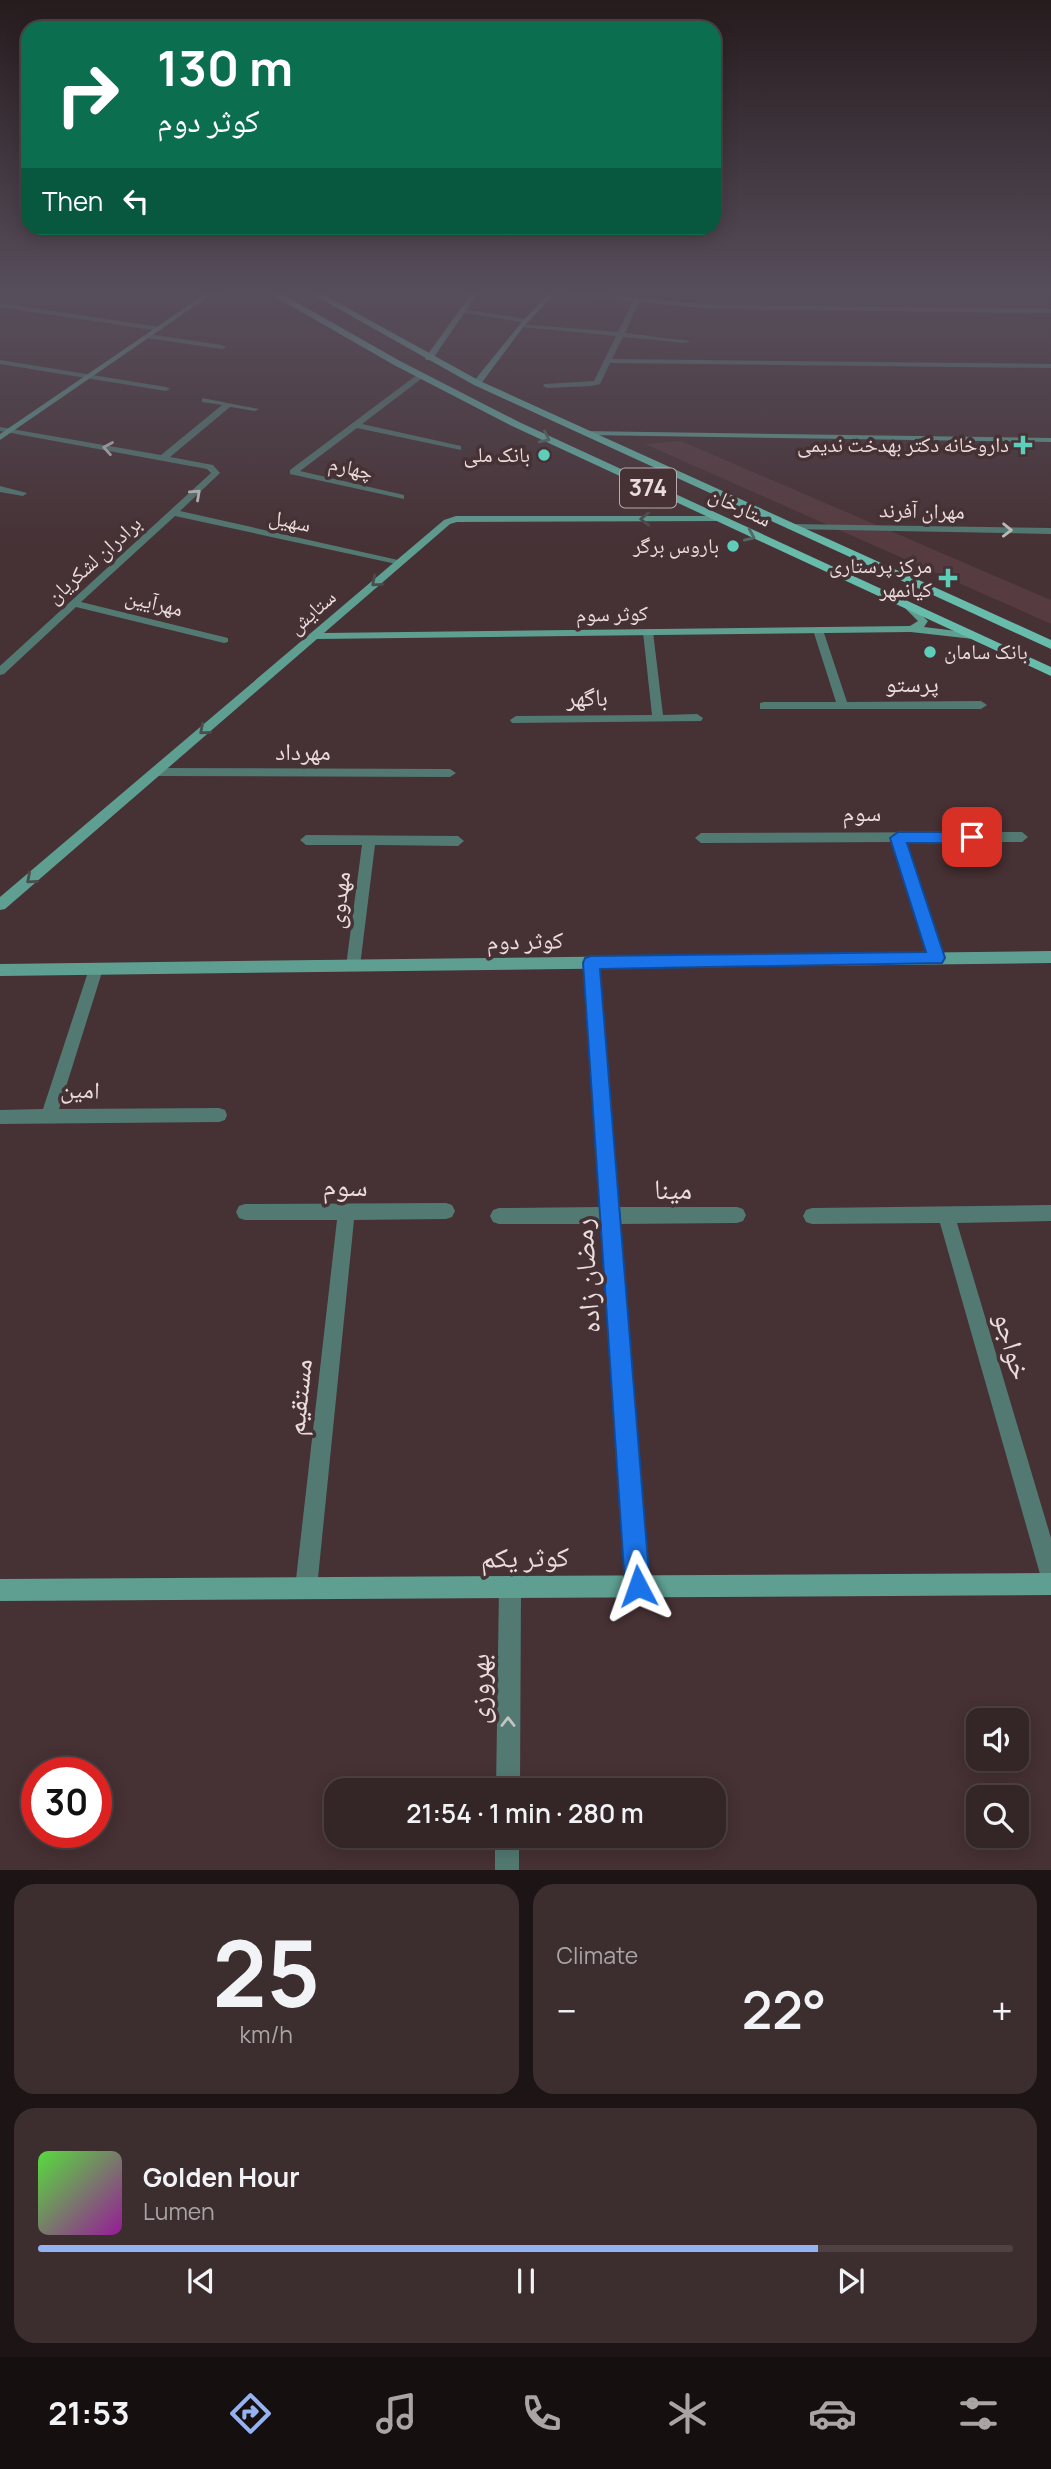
<!DOCTYPE html>
<html lang="en">
<head>
<meta charset="utf-8">
<style>
	:root { --surface:#342527; --page:#3c2d2f; --text:#f1f3f6; --muted:#a9a5a7; --line:#4e4244; --accent:#95b2f1 }
	body { margin:0; font-family:Manrope,"Noto Naskh Arabic",sans-serif; background:var(--page); color:var(--text); height:100vh; display:flex; flex-direction:column; font-size:26px; white-space:nowrap }
	* { box-sizing:border-box; margin:0 }
	p { font-size:23px; color:var(--muted) }
	.icon { flex:none; width:38px; height:38px; fill:none; stroke:currentColor; stroke-width:2; stroke-linecap:round; stroke-linejoin:round }
	.map { position:relative; height:1870px; overflow:hidden }
	.drawer { display:flex; flex-direction:column; gap:14px; padding:14px; background:#1d1415; flex:1 }
	.drawer>* { flex:none }
	.top-card { position:absolute; left:21px; top:21px; width:700px; height:214px; border-radius:21px; box-shadow:0 4px 18px #0003,0 0 0 2px var(--line); background:#0b6e4f; color:#fff; overflow:hidden }
	.fabs { position:absolute; left:966px; top:1708px; display:grid; gap:14px }
	.fabs a { display:grid; place-items:center; width:63px; height:63px; border-radius:14px; background:var(--surface); box-shadow:0 4px 18px #0003,0 0 0 2px var(--line); font-size:35px }
	.speed { position:absolute; left:21px; top:1757px; display:flex; gap:14px; font-size:35px; font-weight:700; text-align:center }
	.speed>* { display:grid; place-content:center; width:91px; height:91px; border-radius:50%; background:var(--surface); box-shadow:0 4px 18px #0003,0 0 0 2px var(--line); line-height:1 }
	.speed .limit { border:10px solid #d22; background:#fff; color:#111 }
	.pin { position:absolute; display:grid; place-items:center; width:60px; height:60px; color:#fff; margin:-30px; border-radius:14px; box-shadow:0 4px 10px #0006 }
	.me { position:absolute; width:77px; margin:-38px; rotate:356deg; stroke-linejoin:round; filter:drop-shadow(0 0 5px #0008) }
	.turn { display:flex; align-items:center; gap:24px; height:147px; padding:0 21px; font-size:32px }
	.turn .icon { width:91px; height:91px; stroke-width:2.5 }
	.turn b { display:block; font-size:49px; line-height:60px }
	.then { display:flex; align-items:center; height:66px; padding:0 21px; background:#0003; gap:14px; font-size:26px }
	.big { font-size:52px; font-weight:600; line-height:1.1 }
	.drawer .widget { flex:1; display:flex; flex-direction:column; justify-content:center; gap:10px; min-width:0; padding:0 24px; border-radius:21px; background:var(--page) }
	.drawer .dial { align-items:center; gap:0 }
	.dial b { font-size:91px; line-height:1 }
	.song { display:flex; align-items:center; gap:21px }
	.cover { width:84px; height:84px; border-radius:10px; background:linear-gradient(135deg,hsl(110 70% 55%),hsl(300 70% 35%)) }
	.played { height:7px; border-radius:4px; background:linear-gradient(90deg,var(--accent) 80%,var(--line) 80%) }
	.keys { display:flex; justify-content:space-around; direction:ltr }
	.heat { display:flex; justify-content:space-between; align-items:center; font-size:38px; direction:ltr }
	.drawer .tiles { flex:1; display:grid; gap:14px; grid-template-columns:1fr 1fr }
	.widget:last-child { grid-column:span 2 }
	.trip { position:absolute; left:324px; top:1778px; width:402px; height:70px; border-radius:21px; background:var(--surface); box-shadow:0 4px 18px #0003,0 0 0 2px var(--line); font-weight:600; line-height:70px; text-align:center }
	.tab-bar { display:flex; height:112px; justify-content:space-around; align-items:center; background:#150f10; color:var(--muted) }
	.tab-bar .icon { width:49px; height:49px }
	.tab-bar .active { color:var(--accent) }
	.tab-bar b { font-size:32px; color:var(--text) }
	.map>svg:first-child { display:block }
</style>
</head>
<body>
<div class="map">
<svg width="1051" height="1871" viewBox="0 0 1051 1871">
	<rect width="100%" height="100%" fill="#463134"/>
	<path fill="#563b40" d="M681 441 1051 600V624L645 444Z"/>
	<g fill="none" stroke-linecap="round" stroke-linejoin="round">
		<g fill="#537a72" fill-rule="evenodd">
			<path d="M451 290H474L478 292 475 294Z"/>
			<path d="M554 290 713 305 1051 309V313L713 309 639 302 625 333 690 341 686 343 623 337 612 359 1051 364V368L610 363 600 384 591 386 547 388 543 386 544 384 594 381 616 336 522 327 520 324 618 332 633 301 552 293Z"/>
			<path d="M0 303 159 327 163 329 159 331 0 307Z"/>
			<path d="M462 309 526 319 529 321 526 323 460 312Z"/>
			<path d="M149 334 222 345 226 347 222 349 146 338Z"/>
			<path d="M0 360 166 387 170 389 166 391 0 364Z"/>
			<path d="M418 374 425 376 362 424 461 446V450L357 428 300 471 404 495V499L290 474V470Z"/>
			<path d="M202 398 259 409 255 411 230 407 170 457 213 465 220 473 180 511 398 560 401 561V565L175 516 81 602 228 638V642L224 643 76 607 4 674 0 675V666L211 473 207 469 0 431V427L161 455 222 405 202 402Z"/>
			<path d="M0 486 27 493 23 496 0 492Z"/>
			<path d="M792 524 1051 528V534L789 529V525Z"/>
			<path d="M818 627 823 630 847 702 981 701 987 705 981 709H760V703L764 702H836L813 630Z"/>
			<path d="M648 629 653 632 663 715 697 714 703 718 701 721 512 723 510 720 516 716 652 715 643 632Z"/>
			<path d="M156 768 450 769 456 773 450 777 156 776 150 772Z"/>
			<path d="M1022 832 1028 837 1022 842H906L944 958 942 962H932L930 958 893 842 701 843 695 838 701 833Z"/>
			<path d="M306 835 458 836 464 841 458 846 375 845 360 966 358 970H348L346 966 362 845H306L300 840Z"/>
			<path d="M591 957 596 959 598 963 618 1207H737L743 1209 746 1215 743 1221 737 1223 619 1224 649 1586 646 1594 638 1597 630 1594 627 1586 602 1224H499L493 1222 490 1216 493 1210 499 1208 601 1207 584 963 586 959Z"/>
			<path d="M96 963 101 965 103 969 59 1109 219 1108 225 1110 227 1115 225 1120 219 1122 0 1124V1110L43 1109 89 969 91 965Z"/>
			<path d="M446 1203 452 1205 455 1211 452 1217 446 1219 354 1220 317 1588 314 1596 306 1599 298 1596 295 1588 337 1220H245L239 1218 236 1212 239 1206 245 1204Z"/>
			<path d="M1051 1205V1221L957 1223 1051 1538V1585L1043 1582 1040 1574 940 1223 812 1224 806 1222 803 1216 806 1210 812 1208Z"/>
			<path d="M510 1576 518 1579 521 1587 520 1790H496L499 1587 502 1579Z"/>
			<rect x="495" y="1836" width="24" height="35"/>
		</g>
		<g fill="#5f9f92" fill-rule="evenodd">
			<path d="M211 290H218L0 440V434Z"/>
			<path d="M474 290H480L432 360H426L425 358Z"/>
			<path d="M552 290H559L524 326 480 385H474V381L520 324Z"/>
			<path d="M583 431 1051 438V442L586 435 582 433Z"/>
			<path d="M714 516 717 517V521L457 522 450 524 324 633 910 626 918 621 903 606 908 603 928 621 924 627 973 633 978 636 973 639 911 632 317 639 5 909 0 910V897L444 520 456 516Z"/>
			<path d="M1051 951V963L0 976V964Z"/>
			<path d="M1051 1573V1595L0 1601V1579Z"/>
		</g>
		<g fill="#67bcab" fill-rule="evenodd">
			<path d="M275 290 400 361 519 422 1051 667V676L512 426 394 365 267 292 212 295 208 293 222 290Z"/>
			<path d="M305 290H315L480 381 1051 640V649L474 385Z"/>
		</g>
	</g>
	<defs><path id="oneway-chevron" d="M-2-3.5L2.5 0L-2 3.5" fill="none" stroke-width="1.6" stroke-linecap="round" stroke-linejoin="round" transform="scale(1.75)"/></defs>
	<g stroke="#536964">
		<use href="#oneway-chevron" transform="translate(545 438) rotate(26)"/>
		<use href="#oneway-chevron" transform="translate(750 536) rotate(24)"/>
	</g>
	<g stroke="#c4c4c2">
		<use href="#oneway-chevron" transform="translate(108 448) rotate(-170)"/>
		<use href="#oneway-chevron" transform="translate(196 494) rotate(-42)"/>
		<use href="#oneway-chevron" transform="translate(1007 530) rotate(1)"/>
		<use href="#oneway-chevron" transform="translate(508 1722) rotate(-90)"/>
	</g>
	<g stroke="#4c4c4c">
		<use href="#oneway-chevron" transform="translate(645 519) rotate(180)"/>
		<use href="#oneway-chevron" transform="translate(376 582) rotate(139)"/>
		<use href="#oneway-chevron" transform="translate(204 730) rotate(139)"/>
		<use href="#oneway-chevron" transform="translate(31 879) rotate(139)"/>
	</g>
	<linearGradient id="sky" x2="0" y2="1"><stop stop-color="#261b1d"/><stop offset="0.53" stop-color="#574e5c"/><stop offset="1" stop-color="#574e5c" stop-opacity="0"/></linearGradient>
	<rect width="1051" height="552" fill="url(#sky)"/>
	<path fill="#1a73e8" stroke="#114b97" stroke-width="2" d="M898 832H972L980 837 972 843H907L945 958 942 963 600 969 650 1586 646 1594 638 1598 629 1594 625 1586 583 963 585 958 591 956 926 952 890 838Z"/>
	<g fill="#5dceb9" stroke="#463134" stroke-width="2.5">
		<path d="M1019.5 434.5h7v7h7v7h-7v7h-7v-7h-7v-7h7z"/>
		<circle cx="544" cy="455" r="7"/>
		<circle cx="733" cy="546" r="7"/>
		<path d="M944.5 567.5h7v7h7v7h-7v7h-7v-7h-7v-7h7z"/>
		<circle cx="930" cy="652" r="7"/>
	</g>
	<g text-anchor="middle" stroke-width="7" stroke-linejoin="round" paint-order="stroke">
		<g font-size="21" fill="#eadcdd" stroke="#463134" text-anchor="end">
			<text x="1009" y="452">داروخانه دکتر بهدخت ندیمی</text>
			<text x="530" y="462">بانک ملی</text>
			<text x="719" y="553">باروس برگر</text>
			<text x="932" y="573">مرکز پرستاری<tspan x="932" dy="24">کیانمهر</tspan></text>
			<text x="944" y="659" text-anchor="start">بانک سامان</text>
		</g>
		<g font-size="21" fill="#eadcdd" stroke="#463134">
			<text transform="translate(351 468) rotate(13)" y="7">چهارم</text>
			<text transform="translate(740 507) rotate(25)" y="7">ستارخان</text>
			<text transform="translate(922 511) rotate(1)" y="7">مهران آفرند</text>
			<text transform="translate(290 521) rotate(12)" y="7">سهیل</text>
			<text transform="translate(94 560) rotate(-42)" y="7">برادران لشکریان</text>
			<text transform="translate(154 603) rotate(13)" y="7">مهرآیین</text>
			<text transform="translate(312 612) rotate(-41)" y="7">ستایش</text>
			<text transform="translate(612 614) rotate(-1)" y="7">کوثر سوم</text>
		</g>
		<rect fill="#463134" stroke="#b9a9aa" stroke-width="2" x="620" y="468.5" width="56" height="39" rx="5"/>
		<g font-size="23" font-weight="bold" fill="#eadcdd">
			<text x="648" y="496">374</text>
		</g>
		<g font-size="24" fill="#eadcdd" stroke="#463134">
			<text x="912" y="692">پرستو</text>
			<text transform="translate(587 698) rotate(-1)" y="8">باگهر</text>
			<text x="303" y="760">مهرداد</text>
			<text x="862" y="821">سوم</text>
			<text transform="translate(339 900) rotate(-83)" y="8">مهدوی</text>
			<text transform="translate(525 941) rotate(-1)" y="8">کوثر دوم</text>
			<text transform="translate(80 1090) rotate(2)" y="8">امین</text>
		</g>
		<g font-size="28" fill="#eadcdd" stroke="#463134">
			<text x="345" y="1196">سوم</text>
			<text x="673" y="1199">مینا</text>
			<text transform="translate(586 1276) rotate(-94)" y="10">رمضان زاده</text>
			<text transform="translate(1013 1346) rotate(74)" y="10">خواجو</text>
			<text transform="translate(298 1397) rotate(-84)" y="10">مستقیم</text>
			<text transform="translate(525 1557) rotate(-1)" y="10">کوثر یکم</text>
			<text transform="translate(479 1689) rotate(-90)" y="10">بهروزی</text>
		</g>
	</g>
</svg>
<div class="fabs">
<a><svg class="icon" aria-label="sound" viewBox="0 0 24 24"><path d="M4 9h4l5-4v14l-5-4H4zM17 9q2 3 0 6"/></svg></a>
<a><svg class="icon" aria-label="search" viewBox="0 0 24 24"><circle cx="10" cy="10" r="6"/><path d="M15 15l6 6"/></svg></a>
</div>
<div class="speed"><div class="limit">30</div></div>
<div class="pin" style="left:972px;top:837px;background:#d93025"><svg class="icon" aria-label="arrive" viewBox="0 0 24 24"><path d="M6 21V4h12l-3 4 3 4H6"/></svg></div>
<svg class="me" style="left:638px;top:1586px" viewBox="-20 -20 40 40"><path d="M0-17L14 15 0 8-14 15z" fill="#1a73e8" stroke="#fff" stroke-width="4"/></svg>
<div class="trip">21:54 · 1 min · 280 m</div>
<div class="top-card">
<div class="turn"><svg class="icon" aria-label="right" viewBox="0 0 24 24"><path d="M7 20v-9h11M14 6l5 5-5 5"/></svg><div><b>130 m</b>کوثر دوم</div></div>
<div class="then">Then<svg class="icon" aria-label="left" viewBox="0 0 24 24"><path d="M17 20v-9H6M10 6l-5 5 5 5"/></svg></div>
</div>
</div>
<section class="drawer">
<div class="tiles">
<div class="widget dial"><b>25</b><p>km/h</p></div>
<div class="widget"><p>Climate</p>
<div class="heat"><a>−</a><b class="big">22°</b><a>+</a></div>
</div>
<div class="widget">
<div class="song"><i class="cover"></i><div><b>Golden Hour</b><p>Lumen</p></div></div>
<div class="played"></div>
<div class="keys"><svg class="icon" aria-label="previous" viewBox="0 0 24 24"><path d="M18 5L8 12l10 7zM5 5v14"/></svg><svg class="icon" aria-label="pause" viewBox="0 0 24 24"><path d="M8 5v14M16 5v14"/></svg><svg class="icon" aria-label="next" viewBox="0 0 24 24"><path d="M6 5l10 7-10 7zM19 5v14"/></svg></div>
</div>
</div>
</section>
<nav class="tab-bar">
<b>21:53</b>
<svg class="icon active" aria-label="directions" viewBox="0 0 24 24"><path d="M12 3l9 9-9 9-9-9zM9 14v-3h6M13 9l2 2-2 2"/></svg>
<svg class="icon" aria-label="music" viewBox="0 0 24 24"><path d="M9 18V5l10-2v13"/><circle cx="6" cy="18" r="3"/><circle cx="16" cy="16" r="3"/></svg>
<svg class="icon" aria-label="phone" viewBox="0 0 24 24"><path d="M5 4h4l2 5-3 2q2 4 5 5l2-3 5 2v4C11 20 4 13 5 4z"/></svg>
<svg class="icon" aria-label="climate" viewBox="0 0 24 24"><path d="M12 3v18M4 7l16 10M4 17L20 7"/></svg>
<svg class="icon" aria-label="car" viewBox="0 0 24 24"><path d="M5 17H2v-5l4-1 3-4h7l3 4 3 1v5h-3M9 17h6M6 11h13"/><circle cx="7" cy="17" r="2"/><circle cx="17" cy="17" r="2"/></svg>
<svg class="icon" aria-label="filters" viewBox="0 0 24 24"><path d="M4 7h16M4 17h16"/><circle cx="9" cy="7" r="2"/><circle cx="15" cy="17" r="2"/></svg>
</nav>
</body>
</html>
